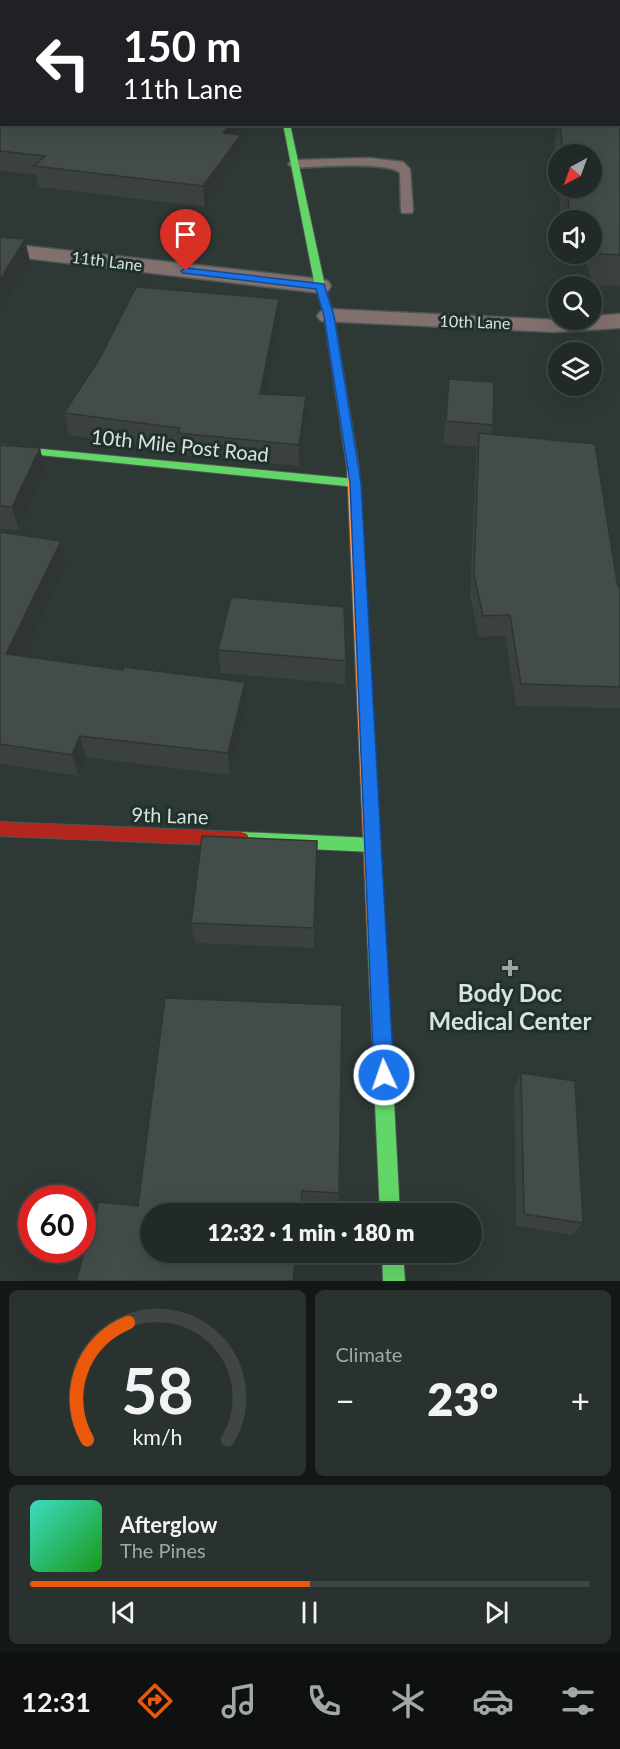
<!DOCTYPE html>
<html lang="en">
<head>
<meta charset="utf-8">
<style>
	:root { --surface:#222a28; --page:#2a3230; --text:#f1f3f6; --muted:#a2a7a8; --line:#3f4645; --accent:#ea580c }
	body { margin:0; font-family:Lato,sans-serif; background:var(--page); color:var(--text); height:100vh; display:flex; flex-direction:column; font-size:22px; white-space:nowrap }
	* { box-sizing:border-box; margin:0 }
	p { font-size:20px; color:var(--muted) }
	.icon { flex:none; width:33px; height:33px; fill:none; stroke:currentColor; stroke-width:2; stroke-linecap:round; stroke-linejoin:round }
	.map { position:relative; height:1281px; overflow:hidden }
	.details { display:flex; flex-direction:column; gap:9px; padding:9px; background:#131716; flex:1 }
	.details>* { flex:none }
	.top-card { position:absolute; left:0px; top:0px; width:621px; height:126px; box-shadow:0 6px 24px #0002,0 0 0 2px var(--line); background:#202124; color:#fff; overflow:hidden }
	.needle { width:39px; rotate:221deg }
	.buttons { position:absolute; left:548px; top:144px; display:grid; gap:12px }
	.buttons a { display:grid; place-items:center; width:54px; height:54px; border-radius:50%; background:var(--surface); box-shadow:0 6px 24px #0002,0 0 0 2px var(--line); font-size:30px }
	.speed { position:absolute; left:18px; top:1185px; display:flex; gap:12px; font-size:30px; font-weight:700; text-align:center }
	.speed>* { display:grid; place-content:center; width:78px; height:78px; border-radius:50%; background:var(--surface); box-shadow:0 6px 24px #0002,0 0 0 2px var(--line); line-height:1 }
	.speed .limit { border:9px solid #d22; background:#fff; color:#111 }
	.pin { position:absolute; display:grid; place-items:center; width:51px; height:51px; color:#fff; margin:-62px -26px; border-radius:50% 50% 50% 0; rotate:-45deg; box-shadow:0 0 6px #0007 }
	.pin .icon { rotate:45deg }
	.me { position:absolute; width:66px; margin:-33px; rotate:357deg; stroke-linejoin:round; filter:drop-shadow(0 0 4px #0008) }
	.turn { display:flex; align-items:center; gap:21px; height:126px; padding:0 24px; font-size:27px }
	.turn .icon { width:78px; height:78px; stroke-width:2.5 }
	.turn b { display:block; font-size:42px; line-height:51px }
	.big { font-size:45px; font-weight:800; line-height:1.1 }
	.details .widget { flex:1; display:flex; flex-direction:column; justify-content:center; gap:9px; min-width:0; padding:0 21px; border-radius:9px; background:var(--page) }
	.details .dial { align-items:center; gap:0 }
	.dial svg { height:156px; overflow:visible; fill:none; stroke:var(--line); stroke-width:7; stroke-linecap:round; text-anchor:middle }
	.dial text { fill:var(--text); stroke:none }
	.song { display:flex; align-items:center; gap:18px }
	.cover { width:72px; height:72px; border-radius:9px; background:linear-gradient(135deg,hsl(170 70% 55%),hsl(120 70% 35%)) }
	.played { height:6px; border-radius:3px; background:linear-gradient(90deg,var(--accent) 50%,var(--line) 50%) }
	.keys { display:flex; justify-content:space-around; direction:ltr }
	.heat { display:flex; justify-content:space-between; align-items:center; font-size:33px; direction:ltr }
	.details .tiles { flex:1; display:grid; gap:9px; grid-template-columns:1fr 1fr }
	.widget:last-child { grid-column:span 2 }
	.trip { position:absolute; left:140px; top:1203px; width:342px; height:60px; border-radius:30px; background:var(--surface); box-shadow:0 6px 24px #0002,0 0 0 2px var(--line); font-weight:800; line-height:60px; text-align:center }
	.dock { display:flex; height:96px; justify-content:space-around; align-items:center; background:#0e1110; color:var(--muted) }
	.dock .icon { width:42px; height:42px }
	.dock .current { color:var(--accent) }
	.dock b { font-size:27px; color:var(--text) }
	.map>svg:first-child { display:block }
</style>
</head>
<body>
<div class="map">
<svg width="620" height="1281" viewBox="0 0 620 1281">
	<rect width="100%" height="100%" fill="#2e3835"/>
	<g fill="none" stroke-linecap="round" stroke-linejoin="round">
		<defs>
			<path id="lane" d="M369 158 403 162 410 169 413 210 412 213H402L401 210 400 173C388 161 314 167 294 168L288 164 294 160Z"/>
			<g id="street">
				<path d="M0 243 320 279 328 281 331 286 328 291 320 293 0 255Z"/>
				<path d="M329 309 558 320H591V316L620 314V328L554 332 321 321 317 316 321 311Z"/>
			</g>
			<g id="fast">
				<path d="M264 0H270L271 2H265Z"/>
				<path d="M283 124H290L325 286 334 316 359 468 353 472 347 468 324 316 315 286Z"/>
				<path d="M0 445 355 479 361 483 355 487 0 451Z"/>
				<path d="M241 832 373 838 379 840 381 845 379 850 373 852 241 846 235 844 233 839 235 834Z"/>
				<path d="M377 943 383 945 386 951 400 1214H380L368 951 371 945Z"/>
				<path d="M382 1252H403L405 1281H383Z"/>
			</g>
			<path id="slow" d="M353 464 359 468 386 951 383 957 377 959 371 957 368 951 347 468Z"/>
			<path id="jam" d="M0 822 241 832 247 834 249 839 247 844 241 846 0 836Z"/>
		</defs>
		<use href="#lane" stroke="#4d5653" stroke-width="3"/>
		<use href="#street" stroke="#4d5653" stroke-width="3"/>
		<use href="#fast" stroke="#4d5653" stroke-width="2"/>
		<use href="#slow" stroke="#4d5653" stroke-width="2"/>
		<use href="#jam" stroke="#4d5653" stroke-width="2"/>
		<use href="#lane" fill="#81706e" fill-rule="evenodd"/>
		<use href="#street" fill="#81706e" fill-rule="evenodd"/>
		<use href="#fast" fill="#63d668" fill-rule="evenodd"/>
		<use href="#slow" fill="#ff974d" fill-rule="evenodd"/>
		<use href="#jam" fill="#b3261e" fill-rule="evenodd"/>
	</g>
	<g fill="#3a413f">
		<path d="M0 59 241 135 242 156 205 207 39 187 36 175 0 171Z"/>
		<path d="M620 117V286L594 285 586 264 566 269 565 254H591V220H561L558 188H591V154H558V186L554 145 558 124H620Z"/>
		<path d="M280 319 265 394 306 418 299 466 181 455 180 450 69 435 64 413Z"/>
		<path d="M449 379 493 425 491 434 617 582 620 590V708L516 706 505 636 479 637 470 597 476 455 477 447 443 444Z"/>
		<path d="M0 445 40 448 45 471 19 530 0 529Z"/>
		<path d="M0 532 61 541 67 564 23 656 123 670 245 682 247 704 230 775 86 757 79 776 0 764Z"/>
		<path d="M218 650 346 661 345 684 221 673Z"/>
		<path d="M317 862 314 948 195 943 191 923Z"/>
		<path d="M165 998 342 1005 339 1193 338 1210 303 1208 302 1214H150V1252H298L296 1281H76L99 1202 138 1206Z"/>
		<path d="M521 1073 583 1223 572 1235 516 1226 514 1089Z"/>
	</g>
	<g fill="#2f3533">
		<path d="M231 124H250L224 154 223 133Z"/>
		<path d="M241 135 242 156 205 207 203 186Z"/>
		<path d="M25 239 30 261 0 311V280Z"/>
		<path d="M569 254H588L586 264 566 269Z"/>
		<path d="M279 299 280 319 261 416 260 394Z"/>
		<path d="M306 396V418L299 466V445Z"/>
		<path d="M40 448 45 471 19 530 12 507Z"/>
		<path d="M61 541 67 564 14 676 6 654Z"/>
		<path d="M245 682 247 704 230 775 228 753Z"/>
		<path d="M80 736 86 757 79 776 72 755Z"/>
		<path d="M317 841V862L314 948V928Z"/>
		<path d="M302 1191V1214H300Z"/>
		<path d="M296 1252H298L296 1281H293Z"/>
	</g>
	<g fill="#434c49" stroke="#2f3533" stroke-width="1.5">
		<path d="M21 0H69L68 2H20Z"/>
		<path d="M102 0H244V2H99Z"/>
		<path d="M329 0H404V2H330Z"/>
		<path d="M2 58V124H231L223 133 241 135 203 186 34 166 45 156 0 151V59Z"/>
		<path d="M620 117V255L601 254 592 234H591V220H570L567 188H591V154H563L560 124H620Z"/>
		<path d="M0 237 25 239 0 280Z"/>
		<path d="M136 287 279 299 260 394 306 396 299 445 178 433 180 428 64 413 100 358Z"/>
		<path d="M449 379 494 382 493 425 446 421Z"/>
		<path d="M479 433 595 444 617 582 620 590V687L521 684 510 615 483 616 474 575Z"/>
		<path d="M0 445 40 448 12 507 0 506Z"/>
		<path d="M0 532 61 541 6 654 123 670 124 667 245 682 228 753 80 736 72 755 0 744Z"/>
		<path d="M231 597 344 607 346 661 218 650Z"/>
		<path d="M202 836 317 841 314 928 191 923Z"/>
		<path d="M165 998 342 1005 339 1193 302 1191 300 1214H150V1252H296L293 1281H76L99 1202 138 1206Z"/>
		<path d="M521 1073 575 1081 583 1223 524 1214Z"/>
	</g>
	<path fill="#1a73e8" stroke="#114b97" stroke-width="1.5" d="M186 268 324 284 334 316 361 483 394 1075 391 1082 384 1085 377 1082 374 1075 350 483 324 316 316 289 183 273 181 271Z"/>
	<path fill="#9ca7a4" stroke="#20312c" stroke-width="2" d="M507 959h6v6h6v6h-6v6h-6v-6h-6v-6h6z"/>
	<g text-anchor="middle" stroke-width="6" stroke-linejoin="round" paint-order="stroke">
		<g font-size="16" fill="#d8e3e0" stroke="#20312c">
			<text transform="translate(107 261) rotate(7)" y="6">11th Lane</text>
			<text transform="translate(475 322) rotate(2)" y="6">10th Lane</text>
		</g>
		<g font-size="20" fill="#d8e3e0" stroke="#20312c">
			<text transform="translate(180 446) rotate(6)" y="7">10th Mile Post Road</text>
			<text transform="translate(170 816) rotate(2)" y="7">9th Lane</text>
		</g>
		<g font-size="24" font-weight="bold" fill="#d8e3e0" stroke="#20312c">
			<text x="510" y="1002">Body Doc<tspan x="510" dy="28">Medical Center</tspan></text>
		</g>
	</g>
</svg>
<div class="buttons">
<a><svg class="needle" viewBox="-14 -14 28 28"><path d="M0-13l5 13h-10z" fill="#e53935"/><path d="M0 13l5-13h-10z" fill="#a2a7a8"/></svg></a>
<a><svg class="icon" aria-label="sound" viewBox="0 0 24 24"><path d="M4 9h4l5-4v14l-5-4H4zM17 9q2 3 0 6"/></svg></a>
<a><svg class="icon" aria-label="search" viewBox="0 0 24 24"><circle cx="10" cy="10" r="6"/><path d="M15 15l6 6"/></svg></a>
<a><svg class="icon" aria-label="layers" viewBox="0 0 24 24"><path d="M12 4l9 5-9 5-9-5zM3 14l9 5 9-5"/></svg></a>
</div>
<div class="speed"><div class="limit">60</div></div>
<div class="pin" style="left:186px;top:271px;background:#d93025"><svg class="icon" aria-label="arrive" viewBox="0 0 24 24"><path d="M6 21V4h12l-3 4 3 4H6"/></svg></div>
<svg class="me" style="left:384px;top:1075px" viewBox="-20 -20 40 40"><circle r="17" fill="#1a73e8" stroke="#fff" stroke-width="3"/><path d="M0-11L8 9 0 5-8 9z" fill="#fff"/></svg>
<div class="trip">12:32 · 1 min · 180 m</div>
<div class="top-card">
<div class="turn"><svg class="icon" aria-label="left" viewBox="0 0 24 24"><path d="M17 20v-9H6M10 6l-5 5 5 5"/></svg><div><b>150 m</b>11th Lane</div></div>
</div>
</div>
<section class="details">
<div class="tiles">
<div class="widget dial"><svg viewBox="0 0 100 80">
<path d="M14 69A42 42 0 1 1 86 69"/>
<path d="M14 69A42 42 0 0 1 35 9" stroke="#ea580c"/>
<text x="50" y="56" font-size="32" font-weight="700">58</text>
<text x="50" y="72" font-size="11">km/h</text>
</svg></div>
<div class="widget"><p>Climate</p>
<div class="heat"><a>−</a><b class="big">23°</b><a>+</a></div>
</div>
<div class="widget">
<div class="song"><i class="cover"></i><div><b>Afterglow</b><p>The Pines</p></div></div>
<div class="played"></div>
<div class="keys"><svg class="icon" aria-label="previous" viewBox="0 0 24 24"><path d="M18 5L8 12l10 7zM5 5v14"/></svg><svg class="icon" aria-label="pause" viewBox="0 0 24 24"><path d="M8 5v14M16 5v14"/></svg><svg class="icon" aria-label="next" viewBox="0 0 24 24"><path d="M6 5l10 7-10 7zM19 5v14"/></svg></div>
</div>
</div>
</section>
<nav class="dock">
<b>12:31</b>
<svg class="icon current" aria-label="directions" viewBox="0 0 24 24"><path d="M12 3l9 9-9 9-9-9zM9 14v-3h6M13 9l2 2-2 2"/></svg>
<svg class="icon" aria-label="music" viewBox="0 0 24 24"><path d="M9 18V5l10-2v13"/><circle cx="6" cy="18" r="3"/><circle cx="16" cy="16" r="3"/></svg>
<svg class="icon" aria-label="phone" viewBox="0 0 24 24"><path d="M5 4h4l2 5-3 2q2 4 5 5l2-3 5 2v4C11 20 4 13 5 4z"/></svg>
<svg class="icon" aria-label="climate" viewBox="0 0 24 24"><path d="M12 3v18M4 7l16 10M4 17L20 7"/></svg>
<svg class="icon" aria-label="car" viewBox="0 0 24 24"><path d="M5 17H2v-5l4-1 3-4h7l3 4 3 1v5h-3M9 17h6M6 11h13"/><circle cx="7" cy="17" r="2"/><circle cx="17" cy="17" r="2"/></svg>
<svg class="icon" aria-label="filters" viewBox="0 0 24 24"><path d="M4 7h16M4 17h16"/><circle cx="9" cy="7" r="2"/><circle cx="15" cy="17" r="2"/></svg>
</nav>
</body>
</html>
